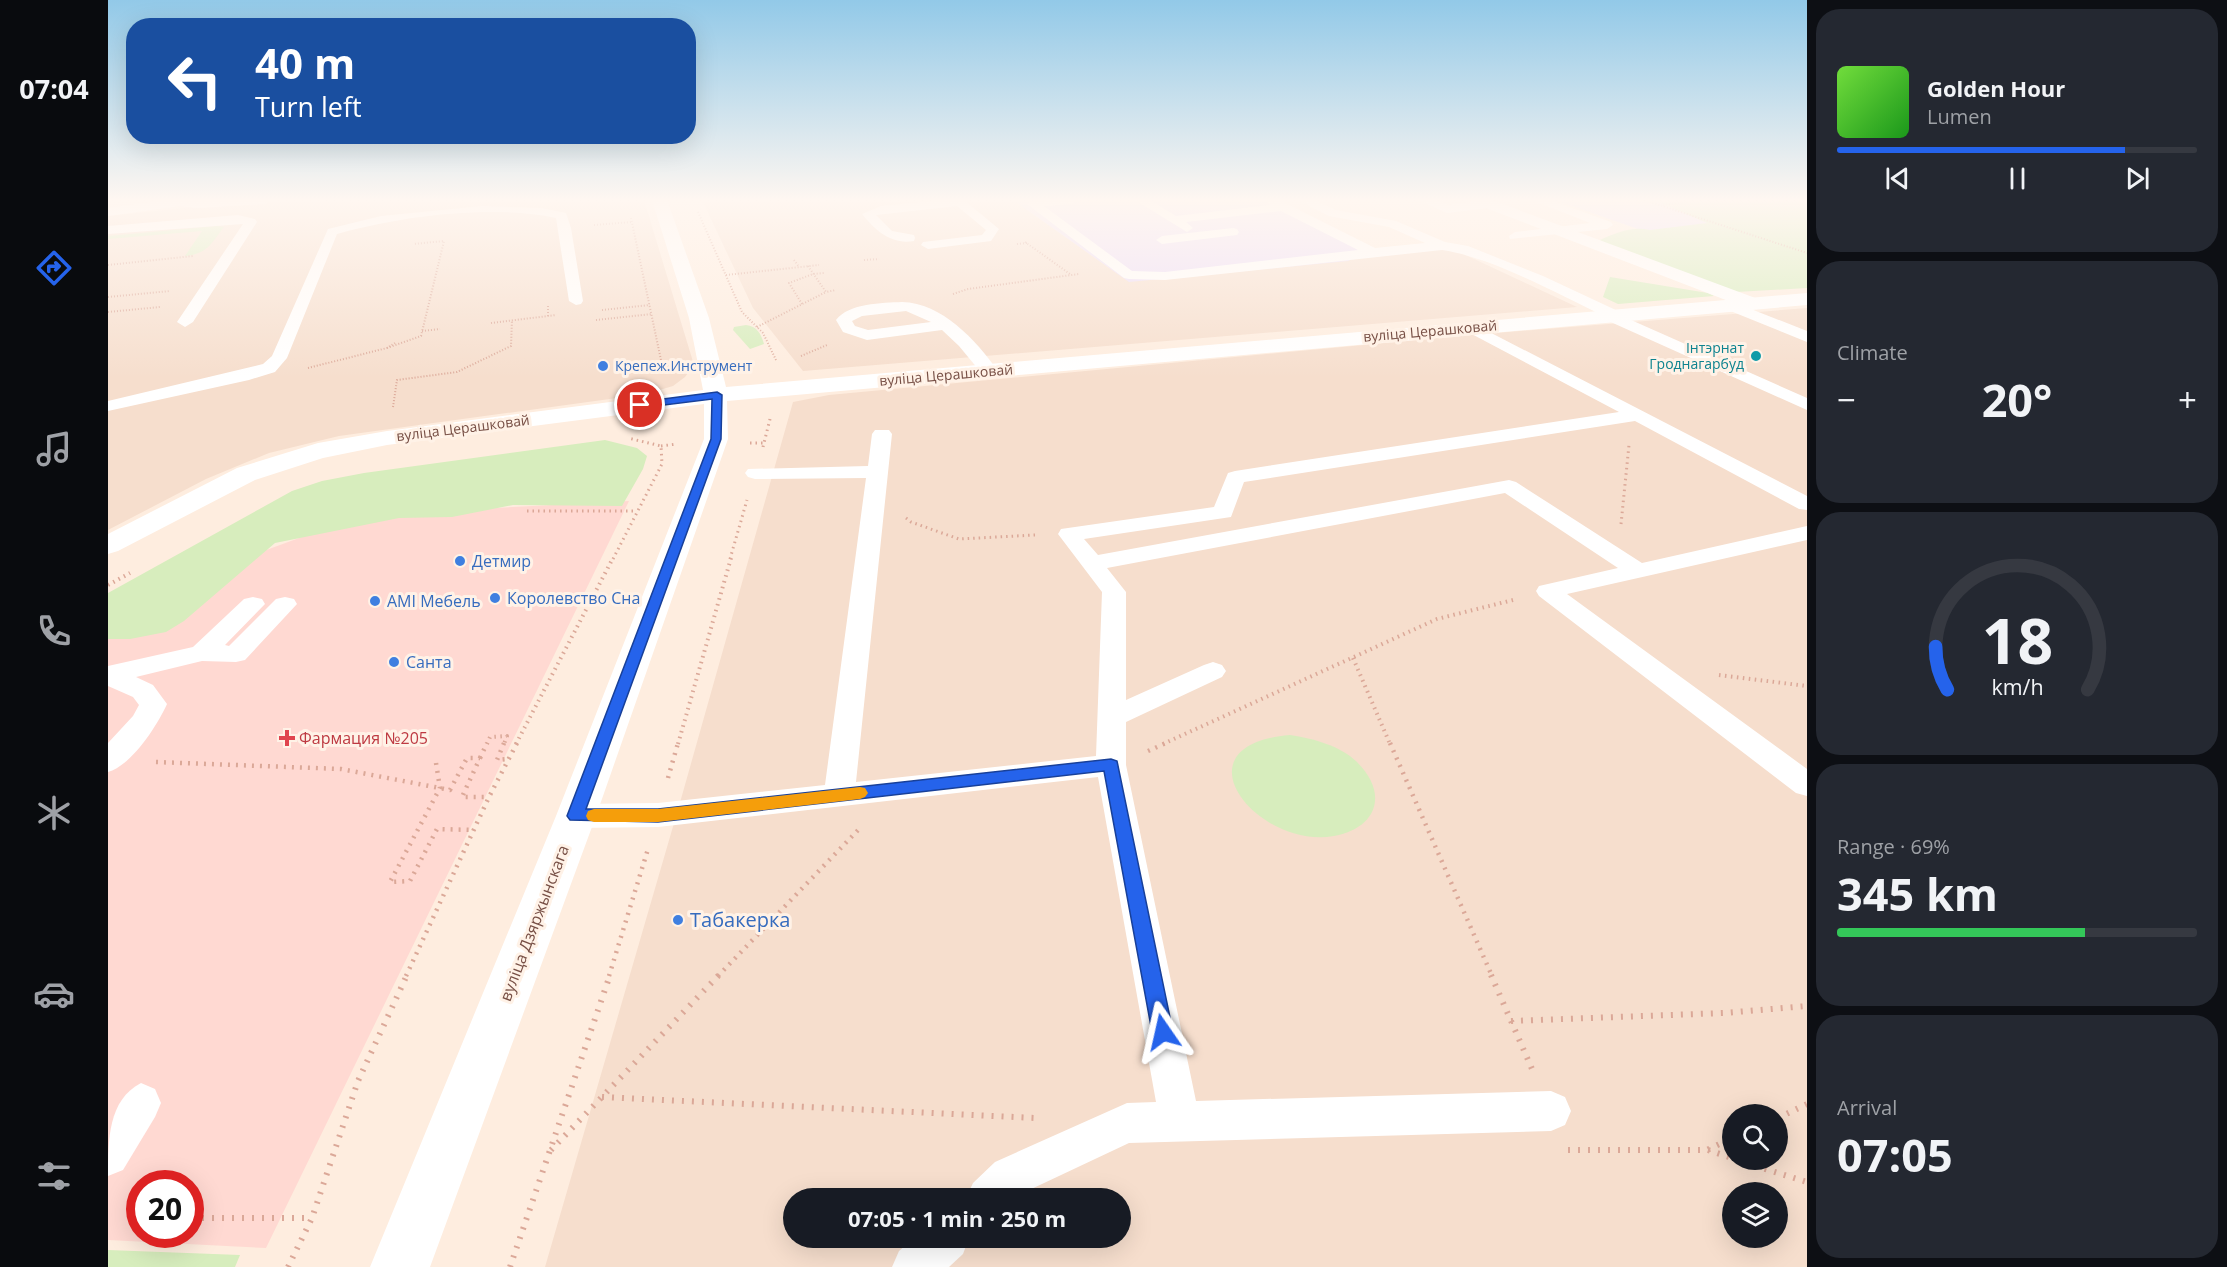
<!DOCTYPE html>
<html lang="en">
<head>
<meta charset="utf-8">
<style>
	:root { --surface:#171b24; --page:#242831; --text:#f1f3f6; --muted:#9ea1a6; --line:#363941; --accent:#2563eb }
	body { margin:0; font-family:"Open Sans",sans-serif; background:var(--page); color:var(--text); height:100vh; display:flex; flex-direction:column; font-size:22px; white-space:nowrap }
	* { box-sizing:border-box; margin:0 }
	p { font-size:20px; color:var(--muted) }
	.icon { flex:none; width:33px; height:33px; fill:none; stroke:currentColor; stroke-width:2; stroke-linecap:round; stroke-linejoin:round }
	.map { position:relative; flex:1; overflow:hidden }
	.panel { display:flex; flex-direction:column; gap:9px; padding:9px; background:#0d0f14; width:420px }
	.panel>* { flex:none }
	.banner { position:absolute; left:18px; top:18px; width:570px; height:126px; border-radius:24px; box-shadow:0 6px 24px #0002; background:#1a4fa0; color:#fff; overflow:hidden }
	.buttons { position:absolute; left:1614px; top:1104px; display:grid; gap:12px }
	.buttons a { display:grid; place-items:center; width:66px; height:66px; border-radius:50%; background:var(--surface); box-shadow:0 6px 24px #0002; font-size:30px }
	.speed { position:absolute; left:18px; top:1170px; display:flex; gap:12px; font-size:30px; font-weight:700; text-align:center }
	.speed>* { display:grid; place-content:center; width:78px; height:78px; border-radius:50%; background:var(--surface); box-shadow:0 6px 24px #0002; line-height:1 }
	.speed .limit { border:9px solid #d22; background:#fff; color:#111 }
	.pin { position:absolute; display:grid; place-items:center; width:51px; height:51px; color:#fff; margin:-26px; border:3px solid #fff; border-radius:50%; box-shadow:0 2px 6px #0007 }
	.me { position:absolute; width:66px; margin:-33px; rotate:349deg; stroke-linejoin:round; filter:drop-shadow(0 0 4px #0008) }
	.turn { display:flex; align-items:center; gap:21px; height:126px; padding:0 30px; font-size:27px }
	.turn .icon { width:78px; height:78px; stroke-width:2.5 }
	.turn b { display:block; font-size:42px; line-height:51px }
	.big { font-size:45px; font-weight:700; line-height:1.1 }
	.panel .tile { flex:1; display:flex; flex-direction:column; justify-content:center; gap:9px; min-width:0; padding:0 21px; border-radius:24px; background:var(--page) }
	.panel .dial { align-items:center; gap:0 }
	.dial svg { height:156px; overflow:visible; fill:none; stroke:var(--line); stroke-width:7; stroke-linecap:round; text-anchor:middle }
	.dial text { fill:var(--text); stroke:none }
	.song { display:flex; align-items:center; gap:18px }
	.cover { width:72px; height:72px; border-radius:9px; background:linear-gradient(135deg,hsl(100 70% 55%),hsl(120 70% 35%)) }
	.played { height:6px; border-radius:3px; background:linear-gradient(90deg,var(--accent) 80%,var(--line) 80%) }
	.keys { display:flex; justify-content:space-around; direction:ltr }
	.heat { display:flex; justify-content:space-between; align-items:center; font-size:33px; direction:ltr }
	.charge { height:9px; border-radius:4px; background:linear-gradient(90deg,#34c759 69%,var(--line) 0) }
	.trip { position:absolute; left:675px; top:1188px; width:348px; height:60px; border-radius:30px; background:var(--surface); box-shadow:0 6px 24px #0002; font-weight:700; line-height:60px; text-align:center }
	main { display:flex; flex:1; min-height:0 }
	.dock { display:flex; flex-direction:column; width:108px; justify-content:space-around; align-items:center; background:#090b0e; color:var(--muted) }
	.dock .icon { width:42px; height:42px }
	.dock .active { color:var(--accent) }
	.dock b { font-size:27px; color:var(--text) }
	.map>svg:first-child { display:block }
</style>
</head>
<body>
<main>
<nav class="dock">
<b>07:04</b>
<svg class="icon active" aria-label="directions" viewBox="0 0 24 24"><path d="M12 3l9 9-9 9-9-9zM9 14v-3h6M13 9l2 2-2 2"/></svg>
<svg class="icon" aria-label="music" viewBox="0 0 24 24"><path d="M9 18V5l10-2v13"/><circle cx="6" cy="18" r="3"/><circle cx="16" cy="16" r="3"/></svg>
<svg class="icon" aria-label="phone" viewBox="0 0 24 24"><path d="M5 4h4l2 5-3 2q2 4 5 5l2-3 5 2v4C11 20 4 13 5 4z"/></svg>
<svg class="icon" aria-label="climate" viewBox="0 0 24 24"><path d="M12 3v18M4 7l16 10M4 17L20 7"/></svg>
<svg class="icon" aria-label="car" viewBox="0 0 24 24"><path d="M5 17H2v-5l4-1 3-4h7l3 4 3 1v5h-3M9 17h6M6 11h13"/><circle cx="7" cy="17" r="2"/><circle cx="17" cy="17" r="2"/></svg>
<svg class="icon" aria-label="filters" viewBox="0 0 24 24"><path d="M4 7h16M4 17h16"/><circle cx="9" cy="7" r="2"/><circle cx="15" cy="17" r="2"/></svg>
</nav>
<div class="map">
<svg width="1699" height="1267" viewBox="0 0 1699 1267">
	<rect width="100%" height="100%" fill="#feeddf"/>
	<g fill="#f6decd" fill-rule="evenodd">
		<path d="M214 200H536L586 365 577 377 565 386 538 394 231 436 161 453 98 479 0 530V216L85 207Z"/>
		<path d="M594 200H905L1010 274 1336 249 1349 251 1469 307 695 371 645 308Z"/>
		<path d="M1699 308V1267H437L573 799 685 402 721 395 1363 335ZM1624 1114H1670V1160H1624ZM1624 1192H1670V1238H1624ZM686 1198H1012V1238H686Z"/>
	</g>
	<path fill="#ffd9d2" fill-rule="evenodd" d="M521 501 158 1248 0 1240V608L254 515ZM32 1184H82V1234H32Z"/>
	<g fill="#ebdcfa">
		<path d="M905 200H1169L1278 254 1250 256 1240 261 1021 282Z"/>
		<path d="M1447 200H1699V288Z"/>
	</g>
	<g fill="#d7edbd">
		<path d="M1546 200H1699V288L1628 292 1501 247 1492 240C1508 233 1524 226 1542 230L1599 223Z"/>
		<path d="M109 226 116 227C103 244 99 254 77 256L94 231 0 239V236Z"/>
		<path d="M1502 277 1600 293 1606 296 1510 304 1495 297Z"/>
		<path d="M638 325C649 326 653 334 656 344L642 349 625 330 626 327Z"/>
		<path d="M497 440 529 448 539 456 535 469 514 506 405 505 344 517 291 518 167 543 76 621 58 632 22 639H0V593L184 491 214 481 256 473Z"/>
		<path d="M1182 735C1206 739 1231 745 1249 762 1281 794 1269 828 1226 836 1150 850 1064 745 1182 735Z"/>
		<path d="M0 1250 132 1255 127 1267H0Z"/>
	</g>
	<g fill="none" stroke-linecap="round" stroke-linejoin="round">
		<g stroke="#dba898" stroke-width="2" stroke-dasharray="1 2" stroke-linecap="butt">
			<path d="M1536 200 1699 253"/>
			<path d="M1555 205 1591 200"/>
			<path d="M590 212 634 312 655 333 668 360"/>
			<path d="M523 218 553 360 550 372"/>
			<path d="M486 225 524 222"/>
			<path d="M917 242 962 274"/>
			<path d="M909 244 919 243"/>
			<path d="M686 260 691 267"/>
			<path d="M756 260 771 259"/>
			<path d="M0 265 85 256"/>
			<path d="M700 266 718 292 728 290"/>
			<path d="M618 275 711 265"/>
			<path d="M845 294 860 289 971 274"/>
			<path d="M0 297 62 291"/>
			<path d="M694 304 681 283 705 274 716 273"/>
			<path d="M440 306V316"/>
			<path d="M494 310 542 305"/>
			<path d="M0 312 52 307"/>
			<path d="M488 320 544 314"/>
			<path d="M383 323 448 315"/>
			<path d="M649 327 718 292"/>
			<path d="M314 331 332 329"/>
			<path d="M279 348 313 336 336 241 305 244"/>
			<path d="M693 356 719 345"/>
			<path d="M200 368 279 348 287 343"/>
			<path d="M551 371 564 363 563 359"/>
			<path d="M285 407 289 380 349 372 403 346 404 320"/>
		</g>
		<g stroke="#dba898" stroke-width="3" stroke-dasharray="1.5 4" stroke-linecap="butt">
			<path d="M642 443H657"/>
			<path d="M553 446 569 444"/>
			<path d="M655 447 662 419"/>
			<path d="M419 511H529"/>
			<path d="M798 518 803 522 851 539 927 535"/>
			<path d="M1513 524 1521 445"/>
			<path d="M505 559 554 464 553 446 520 438"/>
			<path d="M622 559 639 500"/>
		</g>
		<g stroke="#dba898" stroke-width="4" stroke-dasharray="1.5 4.5" stroke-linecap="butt">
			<path d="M0 585 22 573"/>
			<path d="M1245 658 1282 744"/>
			<path d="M1611 675 1699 686"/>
			<path d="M379 744 382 737 399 736 396 744"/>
			<path d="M408 744 505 558"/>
			<path d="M570 744 623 558"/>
			<path d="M1055 744 1329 619 1409 599"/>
		</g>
		<g stroke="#dba898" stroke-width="4.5" stroke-dasharray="2 6" stroke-linecap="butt">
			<path d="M396 743 389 760 400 759"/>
			<path d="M1282 743 1384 976"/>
			<path d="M1040 751 1058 743"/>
			<path d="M372 758 379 743"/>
			<path d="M48 762 233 769 342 790 359 758H372L354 797H381"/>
			<path d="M328 763 332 788 282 882 302 881 329 829 366 830"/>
			<path d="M560 778 570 743"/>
			<path d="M298 976 381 797 409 743"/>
			<path d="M501 976 540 849"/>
			<path d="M610 976 753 827"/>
		</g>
		<g stroke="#dba898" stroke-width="6" stroke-dasharray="2 8" stroke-linecap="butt">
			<path d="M1383 975 1424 1069"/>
			<path d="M1403 1021 1616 1013 1699 1006"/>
			<path d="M494 1097 927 1118"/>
			<path d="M1670 1118 1699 1104"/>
			<path d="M443 1150 611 975"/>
			<path d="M1460 1150H1599L1624 1138"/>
			<path d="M1600 1150 1624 1158"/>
			<path d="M1628 1160 1699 1182"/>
			<path d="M94 1218H204"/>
			<path d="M180 1267 204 1218 250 1081 299 975"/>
			<path d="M402 1267 502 975"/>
		</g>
		<g fill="#fff" fill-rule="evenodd">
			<path d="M59 200H163L157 204 90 208 71 206 0 216V208Z"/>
			<path d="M834 200H856L891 229 883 241 820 249 813 245 815 242 874 235 878 230 849 206 768 215 784 231 806 235 807 238 806 241C783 245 767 230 754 214L773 206Z"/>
			<path d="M928 200H969L963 204 936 206 1024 271 1057 272 1250 250 1173 211 1078 222 1085 228 1079 232 1027 200H1042L1068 216 1162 205 1155 200H1171L1267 248 1317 243 1281 227 1221 216 1190 200H1206L1228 210 1288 221 1337 242 1360 246 1435 276 1512 312 1514 316 1699 398V410L1496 319 1494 315C1448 293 1383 257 1334 250L1057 280 1021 279 1016 278 919 204Z"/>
			<path d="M1311 200H1328L1340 205 1379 200 1385 204 1379 208 1339 213Z"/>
			<path d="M1424 200H1442L1503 222 1505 225 1499 229 1402 239 1401 236 1407 232 1482 223Z"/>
			<path d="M374 206 433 208 458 213 463 228 475 301 473 304 468 305 461 301 448 218C385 204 291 216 229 234L179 358 167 372 141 380 0 411V401L155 364 164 356 220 229 273 216Z"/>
			<path d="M130 215 147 219 149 222 85 322 77 327 69 322 135 224 0 234V226Z"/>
			<path d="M1125 228 1129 229 1131 232 1129 235 1054 244 1048 240 1054 236Z"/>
			<path d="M1620 300 1699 331V342L1615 308 1612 305Z"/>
			<path d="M794 302C834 303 868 340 890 371L887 375H875L851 346 834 330 759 340 735 332 728 320C741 303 774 303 794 302ZM798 311 823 322 760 330 747 326 744 321 754 316Z"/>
			<path d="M1364 323 1699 496V510L1691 509 1527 421 1136 482 1123 517 976 539 990 555 1401 480 1408 482 1534 563 1699 526V540L1459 594 1699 769V796L1688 793 1431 596 1428 591 1431 586 1510 568 1397 493 999 568 1018 592V700L1096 665 1105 662 1114 665 1118 671 1114 677 1018 722V765L1088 1101 1443 1091 1457 1097 1463 1111 1457 1125 1443 1131 1021 1143 917 1192 911 1198H858L865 1183 887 1162 1019 1103 1048 1102 990 777 550 827 468 828 457 824 452 816 457 808 468 804 550 803 717 785 758 478 647 479 640 477 637 473 640 469 760 466 764 434 767 430H781L784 434 748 782 988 756 994 592 950 534 953 529 1106 507 1120 473 1127 471 1511 412 1358 331 1356 328Z"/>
			<path d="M145 597 154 599 157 604 117 645 121 646 168 599 177 597 186 599 189 604 137 660 128 662 94 661 28 677 45 685 59 704C49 726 24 765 0 772V743L25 716 31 705 25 697 0 686V666L85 647 136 599Z"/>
			<path d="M33 1083 47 1089 53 1103 47 1117 15 1170 0 1176C0 1140 0 1100 33 1083Z"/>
			<path d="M806 1238H861L855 1254 841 1267H784L791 1251Z"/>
		</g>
		<path fill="#fff" fill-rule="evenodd" d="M1363 200H1384L1650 299 1653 303 1650 307H1636L1365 203Z"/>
		<path fill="#fff" fill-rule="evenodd" d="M544 200H559L601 318 618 387 1699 293V305L619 401 620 439 488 816 322 1267H262L448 816 596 439V404L279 445 215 458 147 480 10 551 0 554V534L129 468 210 443 279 431 595 390 581 318Z"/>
	</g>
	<linearGradient id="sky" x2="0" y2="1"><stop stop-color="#92c9e8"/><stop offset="0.53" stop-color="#fff7f1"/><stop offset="1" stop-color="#fff7f1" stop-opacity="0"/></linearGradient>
	<rect width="1699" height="378" fill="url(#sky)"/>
	<path fill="#2563eb" stroke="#184099" stroke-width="1.5" d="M609 392 614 395 613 439 478 809H550L1003 759 1009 761 1065 1032 1062 1039 1055 1042 1047 1039 1044 1032 996 771 550 822 462 820 459 816 603 439 604 399 532 408 528 405 532 402Z"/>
	<path fill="#f59e0b" d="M752 787 757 788 760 793 757 797 752 799 550 822H486L480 820 478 816 480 811 486 809H550Z"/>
	<circle fill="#0f9aa8" stroke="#fff2e7" stroke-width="2" cx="1648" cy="356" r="6"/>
	<g fill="#3f7fe0" stroke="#fff2e7" stroke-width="2">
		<circle cx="495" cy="366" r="6"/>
		<circle cx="352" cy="561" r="6"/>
		<circle cx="387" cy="598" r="6"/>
		<circle cx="267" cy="601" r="6"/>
		<circle cx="286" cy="662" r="6"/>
		<circle cx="570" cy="920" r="6"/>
	</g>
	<path fill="#e0444e" stroke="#fff2e7" stroke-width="2" d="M176 729h6v6h6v6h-6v6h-6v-6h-6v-6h6z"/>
	<g text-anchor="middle" stroke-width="6" stroke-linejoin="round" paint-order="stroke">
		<g font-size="14" fill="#774f45" stroke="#fff2e7">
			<text transform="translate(1322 331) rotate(-5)" y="5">вуліца Церашковай</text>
			<text transform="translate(838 375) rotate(-5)" y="5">вуліца Церашковай</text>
			<text transform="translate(355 428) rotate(-7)" y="5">вуліца Церашковай</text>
		</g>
		<g font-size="14" fill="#0d838f" stroke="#fff2e7" text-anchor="end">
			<text x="1636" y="353">Інтэрнат<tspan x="1636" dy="16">Гроднагарбуд</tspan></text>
		</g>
		<g font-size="14" fill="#366cbe" stroke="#fff2e7" text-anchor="start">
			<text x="507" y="371">Крепеж.Инструмент</text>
		</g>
		<g font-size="16" fill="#366cbe" stroke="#fff2e7" text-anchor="start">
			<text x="364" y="567">Детмир</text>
			<text x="399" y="604">Королевство Сна</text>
			<text x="279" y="607">AMI Мебель</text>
			<text x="298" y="668">Санта</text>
		</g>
		<g font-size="16" fill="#be3a42" stroke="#fff2e7" text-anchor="start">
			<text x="191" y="744">Фармация №205</text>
		</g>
		<g font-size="16" fill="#774f45" stroke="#fff2e7">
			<text transform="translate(426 923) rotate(-69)" y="6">вуліца Дзяржынскага</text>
		</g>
		<g font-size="20" fill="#366cbe" stroke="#fff2e7" text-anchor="start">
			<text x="582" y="927">Табакерка</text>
		</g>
	</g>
</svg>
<div class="buttons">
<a><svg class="icon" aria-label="search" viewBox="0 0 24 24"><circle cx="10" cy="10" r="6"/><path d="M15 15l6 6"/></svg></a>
<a><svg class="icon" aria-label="layers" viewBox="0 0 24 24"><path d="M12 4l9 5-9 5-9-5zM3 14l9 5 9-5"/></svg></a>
</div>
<div class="speed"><div class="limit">20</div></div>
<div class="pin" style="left:532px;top:405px;background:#d93025"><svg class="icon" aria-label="arrive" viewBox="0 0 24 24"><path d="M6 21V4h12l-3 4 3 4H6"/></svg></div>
<svg class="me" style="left:1055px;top:1032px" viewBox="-20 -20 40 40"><path d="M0-17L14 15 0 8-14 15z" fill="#2563eb" stroke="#fff" stroke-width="4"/></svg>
<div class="trip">07:05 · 1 min · 250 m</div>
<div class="banner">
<div class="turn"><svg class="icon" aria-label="left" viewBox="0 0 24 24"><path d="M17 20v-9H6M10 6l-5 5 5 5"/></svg><div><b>40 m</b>Turn left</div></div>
</div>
</div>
<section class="panel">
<div class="tile">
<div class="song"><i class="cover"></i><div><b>Golden Hour</b><p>Lumen</p></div></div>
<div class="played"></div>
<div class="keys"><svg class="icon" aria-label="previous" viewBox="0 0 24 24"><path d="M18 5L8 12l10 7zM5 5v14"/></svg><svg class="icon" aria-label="pause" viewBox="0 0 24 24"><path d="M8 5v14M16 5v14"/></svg><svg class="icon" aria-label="next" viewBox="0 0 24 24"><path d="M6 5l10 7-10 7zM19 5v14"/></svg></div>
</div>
<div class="tile"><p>Climate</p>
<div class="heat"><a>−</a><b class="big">20°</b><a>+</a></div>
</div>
<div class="tile dial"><svg viewBox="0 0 100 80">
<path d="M14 69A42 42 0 1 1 86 69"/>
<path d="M14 69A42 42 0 0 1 8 47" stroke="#2563eb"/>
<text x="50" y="56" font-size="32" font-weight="700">18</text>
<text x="50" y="72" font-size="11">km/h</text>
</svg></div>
<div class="tile"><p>Range · 69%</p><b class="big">345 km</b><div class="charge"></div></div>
<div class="tile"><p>Arrival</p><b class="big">07:05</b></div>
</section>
</main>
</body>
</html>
